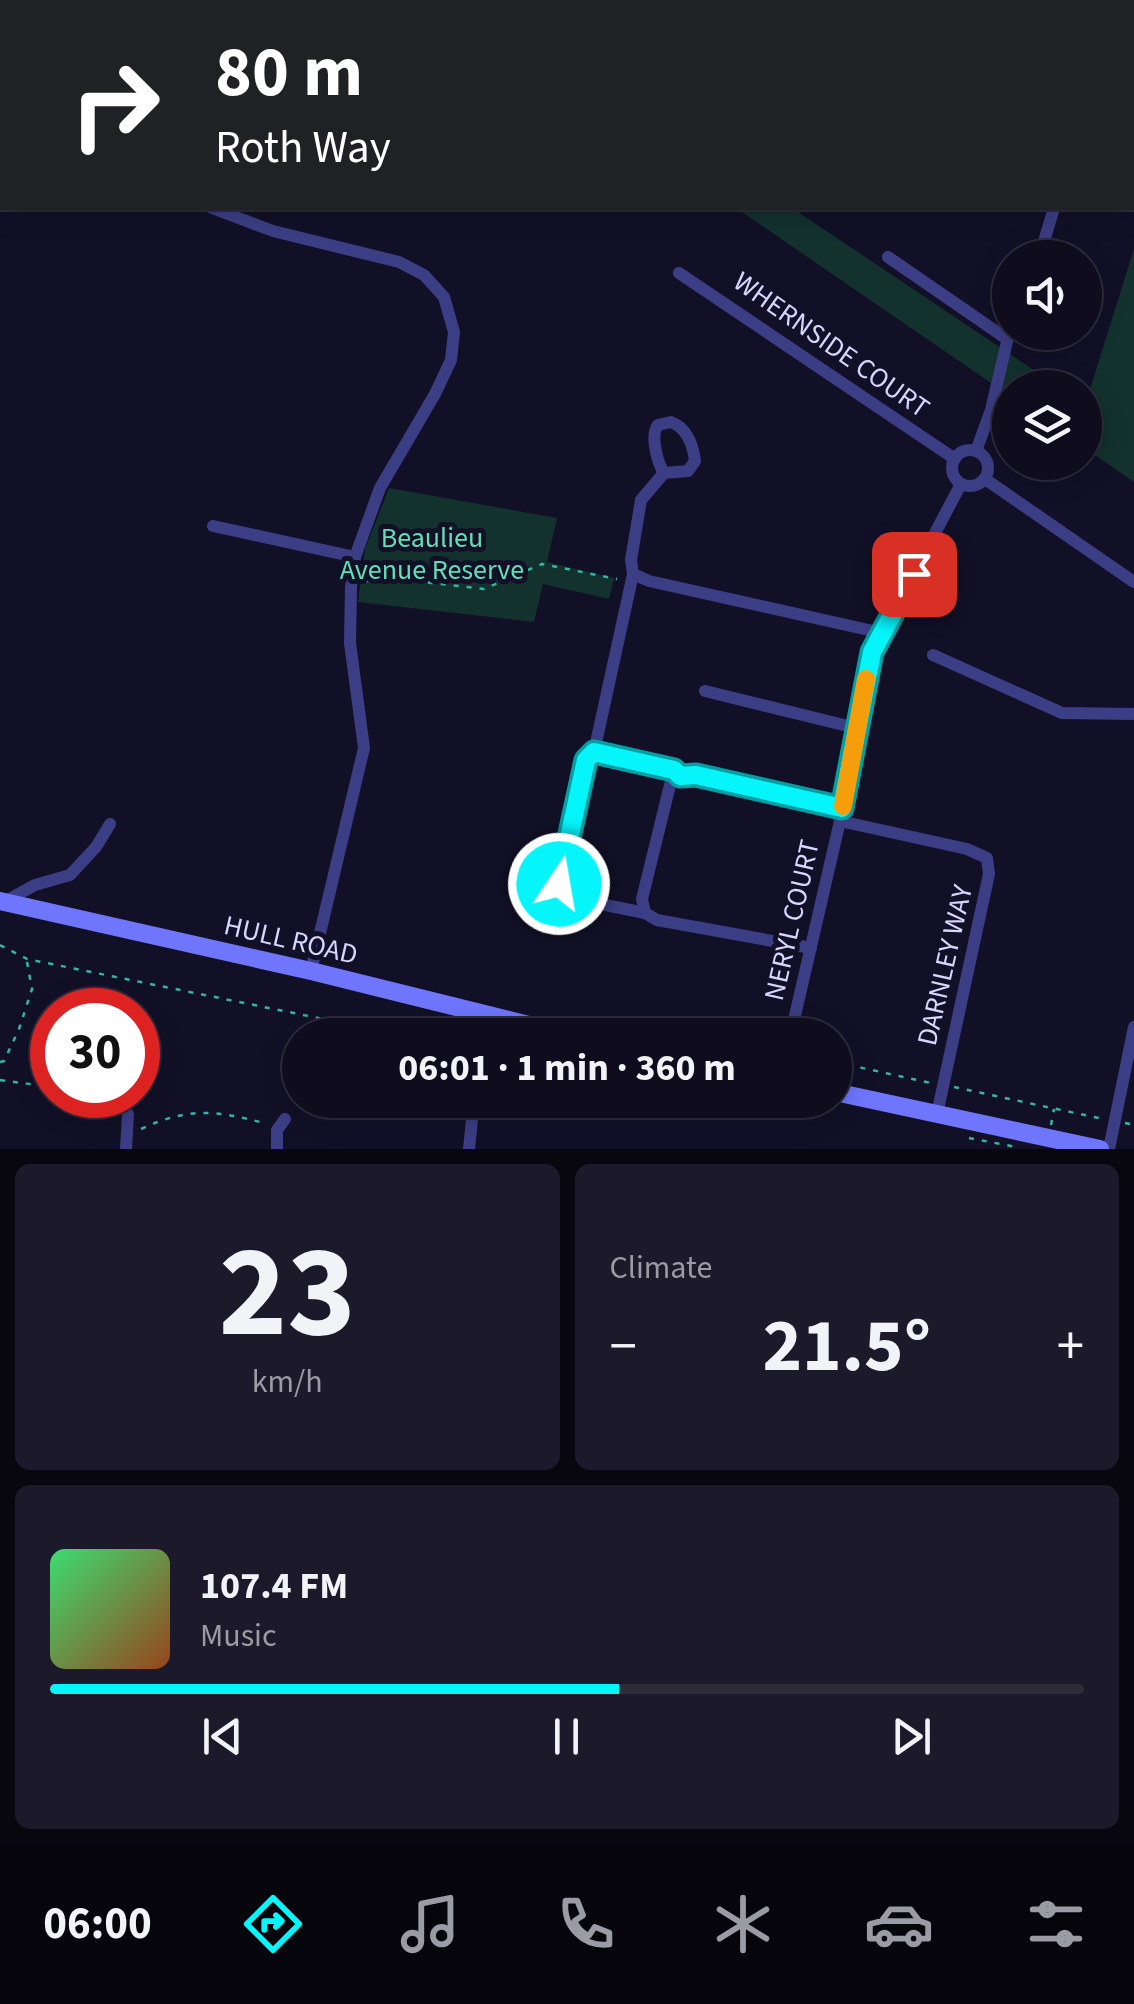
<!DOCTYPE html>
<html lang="en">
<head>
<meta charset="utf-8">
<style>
	:root { --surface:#0e0c1d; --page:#1c1a2a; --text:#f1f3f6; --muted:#9b9ba4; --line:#2e2c3b; --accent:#05f5fb }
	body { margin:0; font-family:"Source Sans 3",sans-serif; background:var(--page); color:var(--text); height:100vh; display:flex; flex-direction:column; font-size:38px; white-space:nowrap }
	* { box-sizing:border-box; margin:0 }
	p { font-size:32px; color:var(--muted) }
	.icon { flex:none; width:55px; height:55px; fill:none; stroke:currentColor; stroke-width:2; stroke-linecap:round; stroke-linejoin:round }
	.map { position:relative; height:1149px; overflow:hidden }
	.drawer { display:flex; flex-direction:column; gap:15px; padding:15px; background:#080710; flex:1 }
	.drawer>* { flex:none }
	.guide { position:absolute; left:0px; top:0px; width:1135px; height:210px; box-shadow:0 5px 25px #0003,0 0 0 2px var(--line); background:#202124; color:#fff; overflow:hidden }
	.tools { position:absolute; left:992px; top:240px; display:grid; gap:20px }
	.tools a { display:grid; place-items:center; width:110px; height:110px; border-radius:50%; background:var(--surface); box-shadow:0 5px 25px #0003,0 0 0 2px var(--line); font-size:50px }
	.speed { position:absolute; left:30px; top:988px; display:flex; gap:20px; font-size:50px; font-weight:700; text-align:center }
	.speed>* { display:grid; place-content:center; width:130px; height:130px; border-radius:50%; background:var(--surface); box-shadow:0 5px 25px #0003,0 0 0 2px var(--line); line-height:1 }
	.speed .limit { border:15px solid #d22; background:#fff; color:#111 }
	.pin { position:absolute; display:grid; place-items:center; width:85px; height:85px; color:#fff; margin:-42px; border-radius:20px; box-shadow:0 5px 15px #0006 }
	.me { position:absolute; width:110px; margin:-55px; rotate:12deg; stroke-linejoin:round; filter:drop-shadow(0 0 8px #0008) }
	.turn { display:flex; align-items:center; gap:35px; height:210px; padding:0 50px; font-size:45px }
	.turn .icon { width:130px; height:130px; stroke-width:2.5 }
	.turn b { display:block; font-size:70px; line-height:85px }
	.big { font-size:75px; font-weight:700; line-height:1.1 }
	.drawer .card { flex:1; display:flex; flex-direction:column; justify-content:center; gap:15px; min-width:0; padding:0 35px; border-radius:15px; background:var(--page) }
	.drawer .dial { align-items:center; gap:0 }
	.dial b { font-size:130px; line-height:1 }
	.song { display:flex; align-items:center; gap:30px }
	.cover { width:120px; height:120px; border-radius:15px; background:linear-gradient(135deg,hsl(140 70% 55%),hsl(20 70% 35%)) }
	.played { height:10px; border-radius:5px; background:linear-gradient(90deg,var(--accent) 55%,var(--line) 55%) }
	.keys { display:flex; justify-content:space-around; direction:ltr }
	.heat { display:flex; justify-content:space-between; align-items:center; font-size:55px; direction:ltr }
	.drawer .tiles { flex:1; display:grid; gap:15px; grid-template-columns:1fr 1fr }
	.card:last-child { grid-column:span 2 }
	.trip { position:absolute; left:282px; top:1018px; width:570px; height:100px; border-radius:50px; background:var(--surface); box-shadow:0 5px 25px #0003,0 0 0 2px var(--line); font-weight:700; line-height:100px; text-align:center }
	.dock { display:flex; height:160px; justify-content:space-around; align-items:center; background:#06050c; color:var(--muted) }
	.dock .icon { width:70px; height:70px }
	.dock .on { color:var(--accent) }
	.dock b { font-size:45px; color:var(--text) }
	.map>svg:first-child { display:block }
</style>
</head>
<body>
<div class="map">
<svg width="1134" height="1149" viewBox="0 0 1134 1149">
	<rect width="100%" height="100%" fill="#121027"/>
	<g fill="#13312d">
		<path d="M736 208H792L1059 387 1010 388V396Z"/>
		<path d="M1134 249V482L1085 448V405Z"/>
		<path d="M389 488 557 518 547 562 614 578 609 599 543 584 534 622 358 602 365 549Z"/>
	</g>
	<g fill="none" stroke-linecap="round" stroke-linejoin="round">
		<g stroke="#31b7a5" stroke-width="2.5" stroke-dasharray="5 8" stroke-linecap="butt">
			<path d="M598 2V0"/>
			<path d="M364 582 379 577 484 589 542 564 617 579"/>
			<path d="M0 945 27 959 338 1022 377 1035"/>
			<path d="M724 1035 729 1032 736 1035"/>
			<path d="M0 1062 4 1061 19 1029 32 989 27 962"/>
			<path d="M835 1062 931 1083"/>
			<path d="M0 1080 52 1087"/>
			<path d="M954 1087 1103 1119"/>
			<path d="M75 1095 117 1112"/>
			<path d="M1125 1123 1134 1125"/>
			<path d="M1051 1125 1054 1109"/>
			<path d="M141 1129C188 1107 217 1110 267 1124"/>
			<path d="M969 1138 1016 1147"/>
		</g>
		<g stroke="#3c3e85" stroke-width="12">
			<path d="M621 0 633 2"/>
			<path d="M746 2V0"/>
			<path d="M1088 2V0"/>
			<path d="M0 124 2 125"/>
			<path d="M212 208 273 231 399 262 424 275 444 297 454 332 451 360 435 394 380 488 355 557 351 587 350 643 364 748 311 971"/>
			<path d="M888 257 1007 339"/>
			<path d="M1039 258 1054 208"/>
			<path d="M679 273 955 459"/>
			<circle cx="970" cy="468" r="18"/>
			<path d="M976 451 991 410 1009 333"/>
			<path d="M985 479 1134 582"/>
			<path d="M213 526 355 557"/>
			<path d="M633 574 649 581 882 633"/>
			<path d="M933 655 1062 713 1134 714"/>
			<path d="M705 691 856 728"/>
			<path d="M594 752 674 770 680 775"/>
			<path d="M840 821 967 849 987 858 989 874 937 1114"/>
			<path d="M4 902 35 885 70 875 96 847 110 824"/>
			<path d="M645 913 566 897 559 888V882L586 761 594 752 633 574 631 560 641 500 664 473 688 471 695 461C693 445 687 428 671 422L658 425C650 435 657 462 664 473"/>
			<path d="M811 948 657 920 645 913 642 899 670 785 680 775H696L843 808"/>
			<path d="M791 1033 840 821 872 652 961 484"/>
			<path d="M471 1035 476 1011"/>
			<path d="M508 1035H536"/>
			<path d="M126 1149 128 1114"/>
			<path d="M277 1149V1130L285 1119"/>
			<path d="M469 1149 474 1100"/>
			<path d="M1109 1149 1134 1027"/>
		</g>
		<g stroke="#6f76fd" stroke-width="18">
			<path d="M0 901 311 971 569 1035"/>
			<path d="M835 1092 1100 1149"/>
		</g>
	</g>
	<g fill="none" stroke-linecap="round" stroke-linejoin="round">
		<defs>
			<path id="route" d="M559 884 586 760 594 752 674 770 680 776 696 775 842 808 872 652 914 574"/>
		</defs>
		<use href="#route" stroke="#039fa3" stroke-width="25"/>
		<use href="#route" stroke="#05f5fb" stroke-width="18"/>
		<path stroke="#f59e0b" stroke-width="18" d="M843 806 866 679"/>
	</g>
	<g text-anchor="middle" stroke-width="10" stroke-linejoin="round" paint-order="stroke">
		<g font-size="28" fill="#d8d6fe" stroke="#121027">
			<text transform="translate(832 344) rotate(35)" y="10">WHERNSIDE COURT</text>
			<text transform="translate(791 920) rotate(-77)" y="10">NERYL COURT</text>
			<text transform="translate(291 939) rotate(13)" y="10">HULL ROAD</text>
			<text transform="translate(944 965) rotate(-77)" y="10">DARNLEY WAY</text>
		</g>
		<g font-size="28" fill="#62deb6" stroke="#121027">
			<text x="432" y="547">Beaulieu<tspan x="432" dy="32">Avenue Reserve</tspan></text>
		</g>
	</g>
</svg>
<div class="tools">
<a><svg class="icon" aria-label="sound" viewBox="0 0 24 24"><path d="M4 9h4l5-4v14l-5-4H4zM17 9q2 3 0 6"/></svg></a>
<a><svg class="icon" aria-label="layers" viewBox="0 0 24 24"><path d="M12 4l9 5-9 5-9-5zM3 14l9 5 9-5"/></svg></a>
</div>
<div class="speed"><div class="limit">30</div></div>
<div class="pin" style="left:914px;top:574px;background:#d93025"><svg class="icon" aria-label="arrive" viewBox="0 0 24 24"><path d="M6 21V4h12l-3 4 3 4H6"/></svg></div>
<svg class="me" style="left:559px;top:884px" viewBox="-20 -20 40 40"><circle r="17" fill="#05f5fb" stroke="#fff" stroke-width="3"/><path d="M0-11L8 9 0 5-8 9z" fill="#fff"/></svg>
<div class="trip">06:01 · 1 min · 360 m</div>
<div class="guide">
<div class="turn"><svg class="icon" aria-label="right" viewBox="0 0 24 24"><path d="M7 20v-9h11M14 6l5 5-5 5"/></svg><div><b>80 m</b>Roth Way</div></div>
</div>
</div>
<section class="drawer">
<div class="tiles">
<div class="card dial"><b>23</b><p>km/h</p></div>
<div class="card"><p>Climate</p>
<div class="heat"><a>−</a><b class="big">21.5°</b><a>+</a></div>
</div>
<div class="card">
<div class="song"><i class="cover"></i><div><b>107.4 FM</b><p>Music</p></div></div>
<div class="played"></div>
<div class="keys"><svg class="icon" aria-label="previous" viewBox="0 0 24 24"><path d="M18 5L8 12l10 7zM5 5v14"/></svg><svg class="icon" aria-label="pause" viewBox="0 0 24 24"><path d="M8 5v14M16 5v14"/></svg><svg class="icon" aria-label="next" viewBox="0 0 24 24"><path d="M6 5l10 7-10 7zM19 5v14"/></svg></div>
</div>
</div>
</section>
<nav class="dock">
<b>06:00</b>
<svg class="icon on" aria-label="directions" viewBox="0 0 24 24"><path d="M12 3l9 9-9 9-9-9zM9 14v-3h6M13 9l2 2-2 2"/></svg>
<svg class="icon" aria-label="music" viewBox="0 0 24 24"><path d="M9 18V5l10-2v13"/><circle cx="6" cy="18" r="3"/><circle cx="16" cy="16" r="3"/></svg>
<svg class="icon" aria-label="phone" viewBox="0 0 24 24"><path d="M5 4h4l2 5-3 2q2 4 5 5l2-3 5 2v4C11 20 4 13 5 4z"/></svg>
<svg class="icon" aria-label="climate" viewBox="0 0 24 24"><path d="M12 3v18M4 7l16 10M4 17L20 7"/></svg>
<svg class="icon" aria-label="car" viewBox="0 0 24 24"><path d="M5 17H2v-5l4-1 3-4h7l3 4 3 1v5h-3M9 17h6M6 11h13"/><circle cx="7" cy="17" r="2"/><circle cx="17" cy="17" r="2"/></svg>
<svg class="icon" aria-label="filters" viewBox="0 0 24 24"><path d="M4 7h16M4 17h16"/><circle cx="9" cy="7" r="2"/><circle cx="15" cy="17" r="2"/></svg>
</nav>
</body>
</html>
